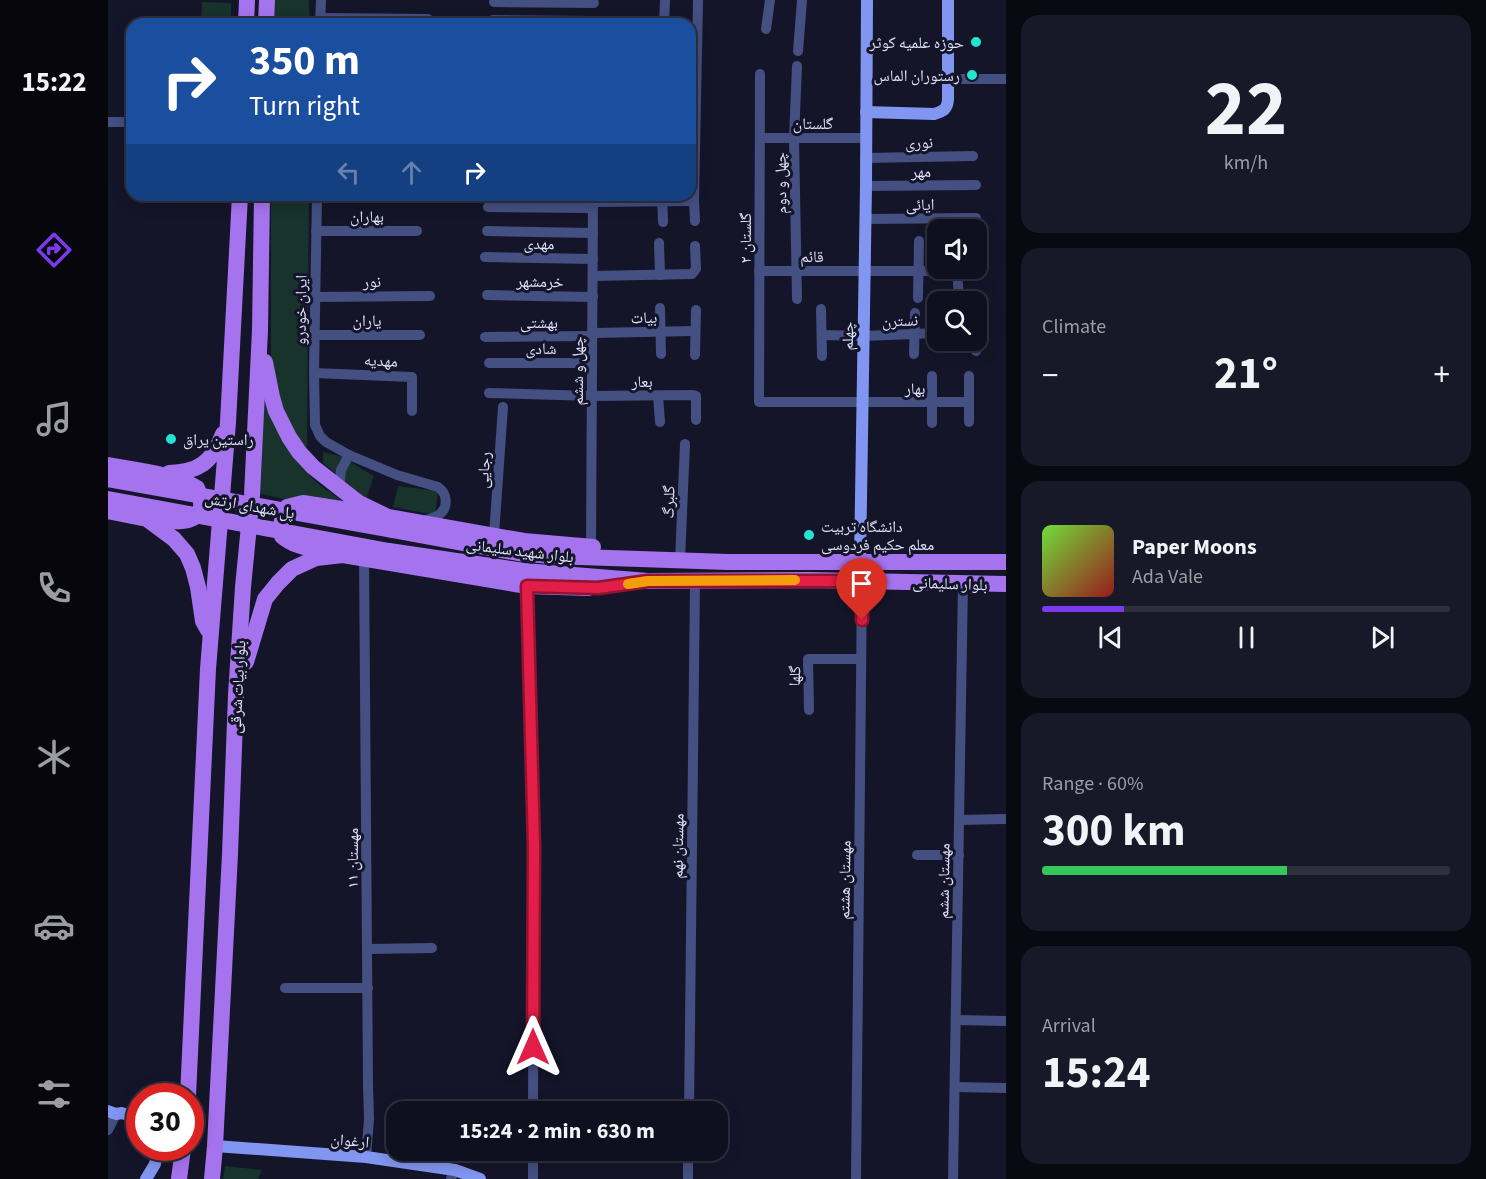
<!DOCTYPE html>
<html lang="en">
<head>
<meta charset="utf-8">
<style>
	:root { --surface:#0f101f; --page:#181928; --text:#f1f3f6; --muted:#9b9da4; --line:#2f303d; --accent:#7c3aed }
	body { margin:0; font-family:"Source Sans 3","Noto Naskh Arabic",sans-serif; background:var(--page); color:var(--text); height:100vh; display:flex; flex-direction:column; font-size:22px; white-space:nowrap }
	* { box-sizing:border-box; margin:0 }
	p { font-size:20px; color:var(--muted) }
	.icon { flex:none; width:33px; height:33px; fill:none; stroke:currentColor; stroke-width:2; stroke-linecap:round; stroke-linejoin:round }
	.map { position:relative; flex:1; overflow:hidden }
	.panel { display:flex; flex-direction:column; gap:15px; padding:15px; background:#080911; width:480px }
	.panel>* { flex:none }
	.hud { position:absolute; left:18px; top:18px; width:570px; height:183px; border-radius:18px; box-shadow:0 3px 15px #0003,0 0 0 2px var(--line); background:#1a4fa0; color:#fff; overflow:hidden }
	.controls { position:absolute; left:819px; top:219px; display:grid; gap:12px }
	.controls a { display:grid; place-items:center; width:60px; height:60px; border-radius:12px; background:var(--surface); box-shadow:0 3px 15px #0003,0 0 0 2px var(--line); font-size:30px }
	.speed { position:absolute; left:18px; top:1083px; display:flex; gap:12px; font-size:30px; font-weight:700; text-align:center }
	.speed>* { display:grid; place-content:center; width:78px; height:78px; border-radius:50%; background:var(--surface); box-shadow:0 3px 15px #0003,0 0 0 2px var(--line); line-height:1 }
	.speed .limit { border:9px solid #d22; background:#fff; color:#111 }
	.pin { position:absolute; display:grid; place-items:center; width:51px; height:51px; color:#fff; margin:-62px -26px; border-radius:50% 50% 50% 0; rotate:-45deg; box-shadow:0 0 6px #0007 }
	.pin .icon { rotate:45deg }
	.me { position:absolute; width:66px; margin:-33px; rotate:0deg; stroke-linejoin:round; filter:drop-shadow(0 0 4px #0008) }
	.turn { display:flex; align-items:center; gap:21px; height:126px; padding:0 24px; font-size:27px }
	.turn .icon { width:78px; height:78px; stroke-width:2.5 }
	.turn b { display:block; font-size:42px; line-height:51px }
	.lanes { display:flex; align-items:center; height:57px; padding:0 24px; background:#0003; justify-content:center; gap:30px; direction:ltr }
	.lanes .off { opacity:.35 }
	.big { font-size:45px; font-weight:700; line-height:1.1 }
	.panel .card { flex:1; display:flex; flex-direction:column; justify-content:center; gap:9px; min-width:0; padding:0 21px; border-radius:18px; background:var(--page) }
	.panel .dial { align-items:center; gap:0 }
	.dial b { font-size:78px; line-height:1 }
	.song { display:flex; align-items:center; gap:18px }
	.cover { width:72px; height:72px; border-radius:9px; background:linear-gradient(135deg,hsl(100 70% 55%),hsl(0 70% 35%)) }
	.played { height:6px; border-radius:3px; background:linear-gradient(90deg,var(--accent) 20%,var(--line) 20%) }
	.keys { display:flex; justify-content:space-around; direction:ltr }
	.heat { display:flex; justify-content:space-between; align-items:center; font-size:33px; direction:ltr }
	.charge { height:9px; border-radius:4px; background:linear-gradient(90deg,#34c759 60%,var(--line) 0) }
	.trip { position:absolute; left:278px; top:1101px; width:342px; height:60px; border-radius:18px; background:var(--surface); box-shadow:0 3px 15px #0003,0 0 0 2px var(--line); font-weight:700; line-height:60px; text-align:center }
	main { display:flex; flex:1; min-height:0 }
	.menu { display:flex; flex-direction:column; width:108px; justify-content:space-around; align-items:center; background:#06060c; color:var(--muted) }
	.menu .icon { width:42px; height:42px }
	.menu .active { color:var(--accent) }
	.menu b { font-size:27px; color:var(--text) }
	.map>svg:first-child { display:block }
</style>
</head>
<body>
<main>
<nav class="menu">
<b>15:22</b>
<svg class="icon active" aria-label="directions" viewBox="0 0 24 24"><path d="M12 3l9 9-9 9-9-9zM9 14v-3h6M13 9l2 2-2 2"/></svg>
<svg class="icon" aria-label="music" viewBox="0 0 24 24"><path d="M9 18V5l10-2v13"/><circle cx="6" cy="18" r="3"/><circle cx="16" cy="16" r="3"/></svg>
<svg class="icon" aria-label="phone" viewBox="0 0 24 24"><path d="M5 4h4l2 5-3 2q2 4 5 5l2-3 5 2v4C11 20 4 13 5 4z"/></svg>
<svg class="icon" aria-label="climate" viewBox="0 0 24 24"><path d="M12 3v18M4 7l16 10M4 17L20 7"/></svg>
<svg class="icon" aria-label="car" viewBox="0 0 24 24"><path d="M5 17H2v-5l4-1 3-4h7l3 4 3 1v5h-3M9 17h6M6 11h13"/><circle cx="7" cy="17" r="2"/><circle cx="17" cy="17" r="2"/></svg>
<svg class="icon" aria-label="filters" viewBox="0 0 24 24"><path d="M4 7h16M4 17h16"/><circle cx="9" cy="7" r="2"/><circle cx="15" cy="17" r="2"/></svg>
</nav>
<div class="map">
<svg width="898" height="1179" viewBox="0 0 898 1179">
	<rect width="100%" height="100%" fill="#141529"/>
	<g fill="#18322c">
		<path d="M167 0H201L202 24H165Z"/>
		<path d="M94 2 123 3V24H93Z"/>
		<path d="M163 195H201L199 447 197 450 179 420 165 375 163 356Z"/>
		<path d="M157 394 187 459 199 473 212 485 243 507 183 501 150 493Z"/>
		<path d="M215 452 232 456 266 476 258 499 215 463Z"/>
		<path d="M290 486 330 491 327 515 285 507Z"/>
		<path d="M117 1166 154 1170 150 1179H115Z"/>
	</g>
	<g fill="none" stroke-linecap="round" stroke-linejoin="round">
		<g stroke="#444f82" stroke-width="10">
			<path d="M386 2 486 3"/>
			<path d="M212 18 320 19"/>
			<path d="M385 20 486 21"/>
			<path d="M212 24 213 0"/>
			<path d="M556 24 557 0"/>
			<path d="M658 29 662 0"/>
			<path d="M690 51 694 0"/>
			<path d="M689 66 686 138 689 299"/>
			<path d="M652 74 651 402H861"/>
			<path d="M841 79H898"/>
			<path d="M0 122H24"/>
			<path d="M652 138H757"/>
			<path d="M757 158 865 156"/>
			<path d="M758 186 868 185"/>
			<path d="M209 195 206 373 207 425 212 436 218 442 241 455 289 475 330 487C340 494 341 509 329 516 325 518 319 520 315 521"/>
			<path d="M554 195 555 222"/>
			<path d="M485 202 586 201"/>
			<path d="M380 207 485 208"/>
			<path d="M757 219 868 218"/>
			<path d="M587 221 586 201 590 0"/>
			<path d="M208 231H309"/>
			<path d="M379 231 485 233"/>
			<path d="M551 243 552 275"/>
			<path d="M377 257 485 259"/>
			<path d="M849 268 851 299"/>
			<path d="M651 271H849"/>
			<path d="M485 276 584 274 588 269 587 246"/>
			<path d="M379 295 485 297"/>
			<path d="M207 297 322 296"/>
			<path d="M810 298 811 241"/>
			<path d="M552 308 553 354"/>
			<path d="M713 309 714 356"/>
			<path d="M484 333 587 331"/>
			<path d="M206 335H312"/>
			<path d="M714 335 755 336 830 333"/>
			<path d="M377 337 484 336"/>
			<path d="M867 340 868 351"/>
			<path d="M841 348 842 340"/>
			<path d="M806 354 807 313"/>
			<path d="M587 355 588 310"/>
			<path d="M381 363H484"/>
			<path d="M206 373 304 377V411"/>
			<path d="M381 393 484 396 585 395 588 396V420"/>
			<path d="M550 396 552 422"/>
			<path d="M861 422V376"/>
			<path d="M824 423V376"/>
			<path d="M231 488 233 470 241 455"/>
			<path d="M386 535 395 407"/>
			<path d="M483 547 485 195"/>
			<path d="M256 557 260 1084 261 1119 258 1157"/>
			<path d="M572 560 577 444"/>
			<path d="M419 586 426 846 425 1112"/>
			<path d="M701 710 700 659H753"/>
			<path d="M851 820 898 819"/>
			<path d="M809 855H851"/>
			<path d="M259 949 324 948"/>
			<path d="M177 988H260"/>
			<path d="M848 1020 898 1021"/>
			<path d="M847 1087 898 1088"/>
			<path d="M581 1112 587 582"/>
			<path d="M0 1130 8 1114"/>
			<path d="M343 1179 344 1176"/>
			<path d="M425 1179V1150"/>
			<path d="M580 1179V1150"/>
			<path d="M748 1179 754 581"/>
			<path d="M845 1179 855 583"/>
		</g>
		<g stroke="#8196f0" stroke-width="12">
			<path d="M758 112 826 114C835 111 839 110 840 100V0"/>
			<path d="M752 561 758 186 759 0"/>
			<path d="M0 1111 8 1114 14 1113 32 1120"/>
			<path d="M107 1146 258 1157 347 1170 372 1179"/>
			<path d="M38 1179 47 1164 50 1148"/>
		</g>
		<g stroke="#a673ef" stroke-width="16">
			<path d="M138 24 139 0"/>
			<path d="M158 24 159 0"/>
			<path d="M157 362 164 397 168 411 181 437 191 452 205 467 251 503 280 517 416 541 485 547"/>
			<path d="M0 465C26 470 67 474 89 488 106 527 67 523 43 519"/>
			<path d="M61 473C90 472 104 463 115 434"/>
			<path d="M0 511 39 519 66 539 79 554 85 568 90 587 95 621 100 630"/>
			<path d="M284 530 410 553 443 556 620 562H898"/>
			<path d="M281 551 416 571 540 581 702 580 898 584"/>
			<path d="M224 553C208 549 187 548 174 536 172 525 173 517 179 507L195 503 265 514"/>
			<path d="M138 662 157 599 170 583 184 569 208 558 235 555 419 586 481 588"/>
			<path d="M80 1096 100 669 120 422 132 195"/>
			<path d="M71 1179 75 1148"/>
			<path d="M104 1179 107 1146 122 854 128 695 135 587 144 495 152 330 154 195"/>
		</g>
		<g stroke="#a673ef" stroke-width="16">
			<path d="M0 479 284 530"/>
			<path d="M0 499 281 551"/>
		</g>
	</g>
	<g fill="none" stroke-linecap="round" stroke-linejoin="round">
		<defs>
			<path id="route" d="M425 1047 426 846 419 586 490 588 540 581H754V620"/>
		</defs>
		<use href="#route" stroke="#92132f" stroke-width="15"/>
		<use href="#route" stroke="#e11d48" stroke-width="10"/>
		<path stroke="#f59e0b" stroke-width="10" d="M520 584 540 581 687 580"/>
	</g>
	<g fill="#22e5cf" stroke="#141529" stroke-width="2">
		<circle cx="868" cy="42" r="6"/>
		<circle cx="864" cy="75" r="6"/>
		<circle cx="63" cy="439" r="6"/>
		<circle cx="701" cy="535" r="6"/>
	</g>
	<g text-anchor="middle" stroke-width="6" stroke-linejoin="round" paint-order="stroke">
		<g font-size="16" fill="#dfe2fb" stroke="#141529" text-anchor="end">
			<text x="856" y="48">حوزه علمیه کوثر</text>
			<text x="852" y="81">رستوران الماس</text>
			<text x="75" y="445" text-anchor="start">راستین یراق</text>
			<text x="713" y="532" text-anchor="start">دانشگاه تربیت<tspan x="713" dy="18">معلم حکیم فردوسی</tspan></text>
		</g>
		<g font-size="16" fill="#dfe2fb" stroke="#141529">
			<text x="705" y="129">گلستان</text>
			<text transform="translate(811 142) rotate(-1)" y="6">نوری</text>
			<text transform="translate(813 171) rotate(-1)" y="6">مهر</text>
			<text transform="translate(672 183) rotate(-91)" y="6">چهل و دوم</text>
			<text transform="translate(812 204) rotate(-1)" y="6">ایائی</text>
			<text x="259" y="222">بهاران</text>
			<text transform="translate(637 238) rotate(-90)" y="6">گلستان ۲</text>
			<text transform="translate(431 243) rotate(1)" y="6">مهدی</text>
			<text x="704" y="262">قائم</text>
			<text transform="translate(264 281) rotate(-1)" y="6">نور</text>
			<text transform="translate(432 281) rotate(1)" y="6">خرمشهر</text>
			<text transform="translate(192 310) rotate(-89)" y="6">ایران خودرو</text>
			<text transform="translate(536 317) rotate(-1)" y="6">بیات</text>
			<text x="259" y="326">یاران</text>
			<text transform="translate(792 320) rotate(-2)" y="6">نسترن</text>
			<text x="431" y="328">بهشتی</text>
			<text transform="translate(739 336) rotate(-89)" y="6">چهلم</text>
			<text x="433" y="354">شادی</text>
			<text transform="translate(273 360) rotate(3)" y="6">مهدیه</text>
			<text transform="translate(469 371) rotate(-90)" y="6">چهل و ششم</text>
			<text x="534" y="387">بعار</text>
			<text x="807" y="394">بهار</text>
			<text transform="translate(375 470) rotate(-86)" y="6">رجایی</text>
			<text transform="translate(560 502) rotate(-88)" y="6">گلبرگ</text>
			<text transform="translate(142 505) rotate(10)" y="6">پل شهدای ارتش</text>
			<text transform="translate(412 550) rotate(7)" y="6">بلوار شهید سلیمانی</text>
			<text transform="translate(842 583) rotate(2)" y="6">بلوار سلیمانی</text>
			<text transform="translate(686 676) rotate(-88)" y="6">گلها</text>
			<text transform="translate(129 687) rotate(-87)" y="6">بلوار بیات شرقی</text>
			<text transform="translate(569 846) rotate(-89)" y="6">مهستان نهم</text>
			<text transform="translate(244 858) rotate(-90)" y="6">مهستان ۱۱</text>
			<text transform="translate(736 880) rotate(-89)" y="6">مهستان هشتم</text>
			<text transform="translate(835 881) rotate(-89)" y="6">مهستان ششم</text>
			<text transform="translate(242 1140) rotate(5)" y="6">ارغوان</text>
		</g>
	</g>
</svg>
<div class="controls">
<a><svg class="icon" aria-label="sound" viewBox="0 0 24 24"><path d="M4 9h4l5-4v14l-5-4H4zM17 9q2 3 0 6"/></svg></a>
<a><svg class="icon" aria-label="search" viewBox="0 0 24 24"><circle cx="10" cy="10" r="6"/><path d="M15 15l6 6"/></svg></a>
</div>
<div class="speed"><div class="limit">30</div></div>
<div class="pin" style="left:754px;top:620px;background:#d93025"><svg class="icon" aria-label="arrive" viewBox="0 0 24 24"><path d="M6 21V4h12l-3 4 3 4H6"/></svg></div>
<svg class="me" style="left:425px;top:1047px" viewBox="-20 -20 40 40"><path d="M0-17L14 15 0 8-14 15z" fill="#e11d48" stroke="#fff" stroke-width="4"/></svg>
<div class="trip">15:24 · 2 min · 630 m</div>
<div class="hud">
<div class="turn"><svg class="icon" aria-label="right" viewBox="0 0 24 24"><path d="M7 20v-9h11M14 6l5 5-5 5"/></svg><div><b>350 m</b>Turn right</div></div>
<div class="lanes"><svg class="icon off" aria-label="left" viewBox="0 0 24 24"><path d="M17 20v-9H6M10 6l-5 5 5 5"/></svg><svg class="icon off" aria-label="ahead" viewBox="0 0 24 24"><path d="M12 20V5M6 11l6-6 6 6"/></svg><svg class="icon" aria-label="right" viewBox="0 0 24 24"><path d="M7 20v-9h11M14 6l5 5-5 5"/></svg></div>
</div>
</div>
<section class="panel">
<div class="card dial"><b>22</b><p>km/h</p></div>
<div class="card"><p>Climate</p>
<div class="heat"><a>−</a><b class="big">21°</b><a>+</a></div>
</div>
<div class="card">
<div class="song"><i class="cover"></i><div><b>Paper Moons</b><p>Ada Vale</p></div></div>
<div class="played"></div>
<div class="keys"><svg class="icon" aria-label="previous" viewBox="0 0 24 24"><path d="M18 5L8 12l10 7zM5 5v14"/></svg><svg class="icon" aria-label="pause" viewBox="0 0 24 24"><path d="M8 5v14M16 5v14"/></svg><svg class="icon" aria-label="next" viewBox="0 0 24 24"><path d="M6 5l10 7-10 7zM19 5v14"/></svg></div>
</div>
<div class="card"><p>Range · 60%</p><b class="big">300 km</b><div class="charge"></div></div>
<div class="card"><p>Arrival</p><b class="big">15:24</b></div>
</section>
</main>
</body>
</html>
